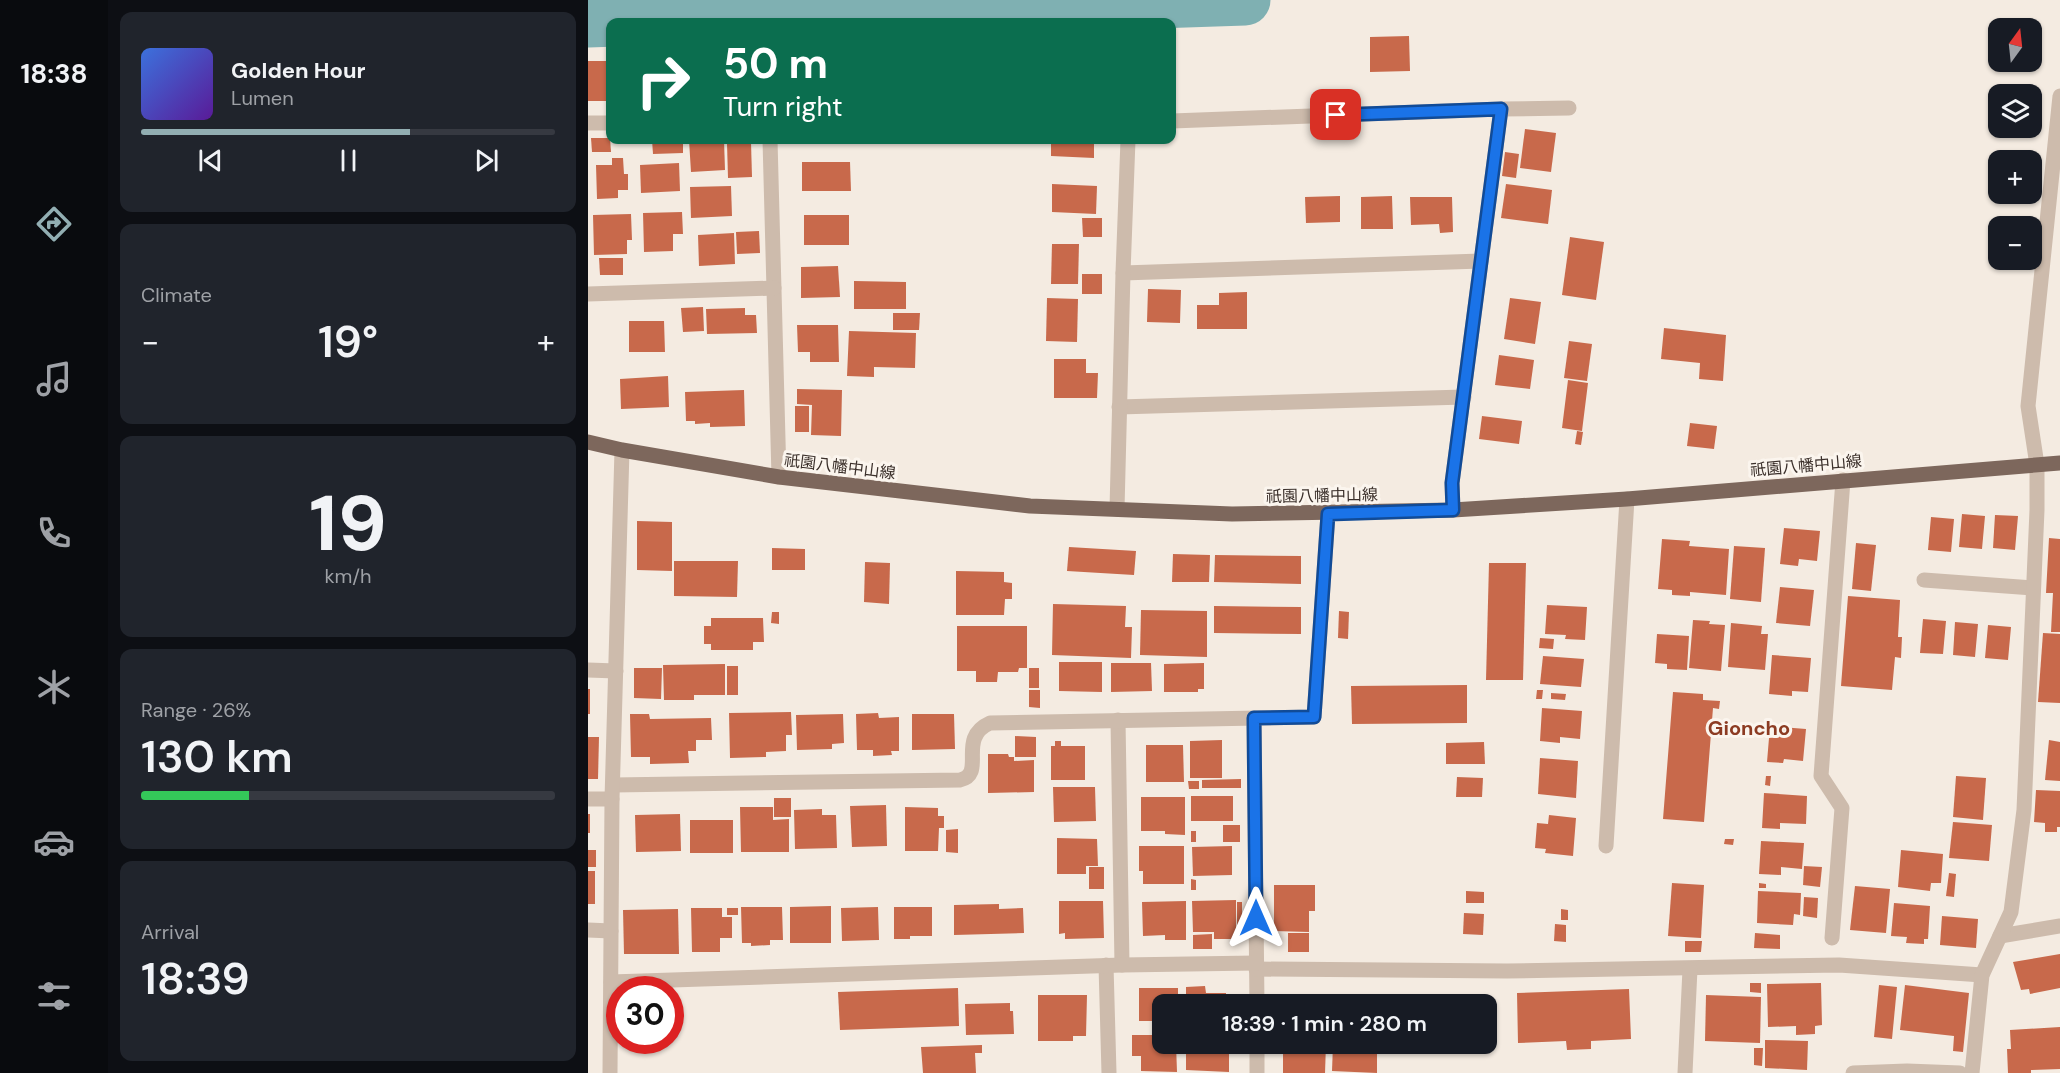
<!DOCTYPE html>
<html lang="en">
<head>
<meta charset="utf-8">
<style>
	:root { --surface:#171b24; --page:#20242c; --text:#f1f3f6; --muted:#9ea1a6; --line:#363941; --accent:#92aeb2 }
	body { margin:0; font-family:"DM Sans","Noto Sans JP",sans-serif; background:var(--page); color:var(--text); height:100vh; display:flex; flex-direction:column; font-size:22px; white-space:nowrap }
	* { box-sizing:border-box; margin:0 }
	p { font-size:20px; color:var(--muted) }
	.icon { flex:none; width:33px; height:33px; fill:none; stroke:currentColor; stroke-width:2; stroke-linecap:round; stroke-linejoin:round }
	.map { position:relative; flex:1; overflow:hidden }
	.panel { display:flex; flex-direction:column; gap:12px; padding:12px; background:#0d0f14; width:480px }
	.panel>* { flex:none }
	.guide { position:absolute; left:18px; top:18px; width:570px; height:126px; border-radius:12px; box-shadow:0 2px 4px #0004; background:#0b6e4f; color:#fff; overflow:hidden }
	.needle { width:39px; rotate:15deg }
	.fabs { position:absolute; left:1400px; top:18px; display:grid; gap:12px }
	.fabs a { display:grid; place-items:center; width:54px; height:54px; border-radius:12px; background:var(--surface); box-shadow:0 2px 4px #0004; font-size:30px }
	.speed { position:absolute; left:18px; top:976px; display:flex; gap:12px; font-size:30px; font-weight:700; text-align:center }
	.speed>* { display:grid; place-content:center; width:78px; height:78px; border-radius:50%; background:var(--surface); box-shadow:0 2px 4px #0004; line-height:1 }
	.speed .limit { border:9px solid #d22; background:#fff; color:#111 }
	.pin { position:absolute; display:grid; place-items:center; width:51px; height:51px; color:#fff; margin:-26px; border-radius:12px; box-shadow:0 3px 9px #0006 }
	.me { position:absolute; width:66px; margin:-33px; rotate:0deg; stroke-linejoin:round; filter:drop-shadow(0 0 4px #0008) }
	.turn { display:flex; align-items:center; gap:21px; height:126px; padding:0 18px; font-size:27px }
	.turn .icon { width:78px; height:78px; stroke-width:2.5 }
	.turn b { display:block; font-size:42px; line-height:51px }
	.big { font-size:45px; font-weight:600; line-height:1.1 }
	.panel .card { flex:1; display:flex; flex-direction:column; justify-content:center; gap:9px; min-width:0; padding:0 21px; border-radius:12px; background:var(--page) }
	.panel .dial { align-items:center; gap:0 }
	.dial b { font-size:78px; line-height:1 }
	.song { display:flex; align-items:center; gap:18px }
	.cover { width:72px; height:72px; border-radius:9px; background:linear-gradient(135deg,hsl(220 70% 55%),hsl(270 70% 35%)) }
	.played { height:6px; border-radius:3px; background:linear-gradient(90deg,var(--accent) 65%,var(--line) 65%) }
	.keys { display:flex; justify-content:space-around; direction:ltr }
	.heat { display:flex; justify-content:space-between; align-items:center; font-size:33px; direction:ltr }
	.charge { height:9px; border-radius:4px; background:linear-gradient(90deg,#34c759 26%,var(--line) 0) }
	.trip { position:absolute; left:564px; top:994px; width:345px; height:60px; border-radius:12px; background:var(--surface); box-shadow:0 2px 4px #0004; font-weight:600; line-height:60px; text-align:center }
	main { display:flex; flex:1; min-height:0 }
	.dock { display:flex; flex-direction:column; width:108px; justify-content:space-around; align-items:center; background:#090b0e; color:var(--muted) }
	.dock .icon { width:42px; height:42px }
	.dock .current { color:var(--accent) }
	.dock b { font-size:27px; color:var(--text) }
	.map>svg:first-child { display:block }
</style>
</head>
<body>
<main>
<nav class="dock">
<b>18:38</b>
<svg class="icon current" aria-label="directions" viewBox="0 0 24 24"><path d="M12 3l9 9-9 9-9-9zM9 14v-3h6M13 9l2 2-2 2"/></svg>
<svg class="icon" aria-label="music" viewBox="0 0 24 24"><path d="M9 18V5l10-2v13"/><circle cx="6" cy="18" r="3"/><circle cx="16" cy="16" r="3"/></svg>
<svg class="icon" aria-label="phone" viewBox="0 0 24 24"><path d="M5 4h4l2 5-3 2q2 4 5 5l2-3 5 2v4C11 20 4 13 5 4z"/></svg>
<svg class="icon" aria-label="climate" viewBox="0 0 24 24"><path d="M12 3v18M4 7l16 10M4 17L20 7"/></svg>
<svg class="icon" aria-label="car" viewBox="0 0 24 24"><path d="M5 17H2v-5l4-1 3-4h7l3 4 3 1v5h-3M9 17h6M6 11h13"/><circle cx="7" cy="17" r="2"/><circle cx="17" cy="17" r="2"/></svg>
<svg class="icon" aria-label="filters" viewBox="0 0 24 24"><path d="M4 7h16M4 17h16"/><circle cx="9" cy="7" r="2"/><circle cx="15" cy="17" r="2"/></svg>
</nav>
<section class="panel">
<div class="card">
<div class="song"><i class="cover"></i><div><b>Golden Hour</b><p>Lumen</p></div></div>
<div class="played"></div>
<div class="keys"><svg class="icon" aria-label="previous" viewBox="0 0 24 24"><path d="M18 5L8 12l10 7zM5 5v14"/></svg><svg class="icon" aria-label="pause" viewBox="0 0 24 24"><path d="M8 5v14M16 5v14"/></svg><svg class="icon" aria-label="next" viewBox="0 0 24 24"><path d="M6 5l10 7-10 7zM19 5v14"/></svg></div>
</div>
<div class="card"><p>Climate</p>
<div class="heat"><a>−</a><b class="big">19°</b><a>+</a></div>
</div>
<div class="card dial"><b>19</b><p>km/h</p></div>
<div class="card"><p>Range · 26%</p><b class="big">130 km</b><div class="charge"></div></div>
<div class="card"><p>Arrival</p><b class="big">18:39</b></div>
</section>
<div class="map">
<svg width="1472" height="1073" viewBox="0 0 1472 1073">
	<rect width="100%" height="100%" fill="#f4ebe1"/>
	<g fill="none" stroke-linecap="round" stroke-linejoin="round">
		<path stroke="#7fb0b2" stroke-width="51" d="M0 22 657 0"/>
	</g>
	<g fill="#c8694b">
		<path d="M821 36 822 71 782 72V37Z"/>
		<rect x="0" y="61" width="22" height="40"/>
		<path d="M937 129 968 133 963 172 932 168Z"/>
		<path d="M3 138H22L23 152H4Z"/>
		<path d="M64 140H95V153L65 154Z"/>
		<path d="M101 140H136L137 170 103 172Z"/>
		<path d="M463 140H506V158L463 156Z"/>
		<path d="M163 142 164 177 140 178 139 143Z"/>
		<path d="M917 152 931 154 928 178 914 176Z"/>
		<path d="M24 158H35L36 174H40V190H30V198L9 199 8 165H24Z"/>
		<path d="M214 162H262L263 191H214Z"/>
		<path d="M91 163 92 191 53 193 52 165Z"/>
		<path d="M464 184 509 186 508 214 464 212Z"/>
		<path d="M918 184 964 190 960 224 913 218Z"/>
		<path d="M143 186 144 216 103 218 102 187Z"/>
		<path d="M752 196V222L718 223 717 197Z"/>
		<path d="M804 196 805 229H773V197Z"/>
		<path d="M822 197H864L865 232 852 233 851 224 823 225Z"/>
		<path d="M94 212 95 234H85V251L56 252 55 213Z"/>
		<path d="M43 214 44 240H39V254L6 255 5 215Z"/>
		<rect x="216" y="215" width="45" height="30"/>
		<path d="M494 218H514V237H495Z"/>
		<path d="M171 231 172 253 149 254 148 232Z"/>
		<path d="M146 233 147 264 111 266 110 235Z"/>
		<path d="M982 237 1016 242 1008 300 974 295Z"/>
		<path d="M464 244H491L490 284H463Z"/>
		<path d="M11 258H35V275H12Z"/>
		<path d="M250 266 252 297 213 298V267Z"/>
		<rect x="494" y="274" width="20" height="20"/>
		<path d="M266 281 318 282V309H266Z"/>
		<path d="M560 289 593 290 592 323 559 322Z"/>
		<path d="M659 292V329H609V305H631V293Z"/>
		<path d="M459 298 490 299 489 342 458 341Z"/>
		<path d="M922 298 953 302 947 344 916 339Z"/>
		<path d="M115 307 116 331 95 332 93 308Z"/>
		<path d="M157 308V315H168L169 333 119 334 118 309Z"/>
		<path d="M305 313H332L331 330H305Z"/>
		<path d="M41 321H76L77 352H41Z"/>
		<path d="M209 325H250L251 362H222V352H210Z"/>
		<path d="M1076 328 1138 335 1135 381 1111 379 1112 363 1073 359Z"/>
		<path d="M261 331 328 333 327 368 286 367V377L259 376Z"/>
		<path d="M981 341 1004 344 999 381 976 378Z"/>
		<path d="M911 355 946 360 942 389 907 385Z"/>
		<path d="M466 359H498V373H510L509 398H466Z"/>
		<path d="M80 376 81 407 33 409 32 379Z"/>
		<path d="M980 380 1000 383 994 431 974 428Z"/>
		<path d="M209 389 254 390 253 436 223 435 224 405 209 404Z"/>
		<path d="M156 390 157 426 122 427V423L107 424V421H98L97 392Z"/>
		<rect x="207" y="406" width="14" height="26"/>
		<path d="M894 416 934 421 931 444 891 439Z"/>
		<path d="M1102 423 1129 426 1126 449 1099 446Z"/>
		<path d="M989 431 995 432 993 445 987 444Z"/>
		<path d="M1374 514 1397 516 1394 549 1371 547Z"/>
		<path d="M1407 515 1430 516 1427 550 1405 548Z"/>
		<path d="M1343 517 1366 519 1363 552 1340 550Z"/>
		<path d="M49 521 84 522V571L49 570Z"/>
		<path d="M1196 528 1232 531 1229 561 1211 559 1210 566 1192 564Z"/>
		<path d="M1461 538 1472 539V632H1463L1465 593H1458Z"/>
		<path d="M1074 539 1102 541 1101 546 1141 549 1138 595 1102 592V596L1084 595V590L1070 589Z"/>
		<path d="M1268 543 1288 545 1283 591 1264 589Z"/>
		<path d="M1146 546 1177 548 1173 602 1142 599Z"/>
		<path d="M481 547 548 551 546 575 479 571Z"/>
		<path d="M184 548 217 549V570H184Z"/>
		<path d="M585 554 622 555 621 582H584Z"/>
		<path d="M627 555 713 556V584L626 582Z"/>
		<path d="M86 561H150L149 597 86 596Z"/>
		<path d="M277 562 302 563 301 604 276 602Z"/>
		<path d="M901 563H938L935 680H898Z"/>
		<path d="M368 571 416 572V582L424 583V599H417L416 615H368Z"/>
		<path d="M1192 587 1226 590 1222 626 1188 623Z"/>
		<path d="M1260 596 1312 600 1310 637H1314L1313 658 1307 657 1304 690 1253 686Z"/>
		<path d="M465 604 538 606 537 627H544L543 658 464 655Z"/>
		<path d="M959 605 999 607 997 640 977 639 978 635 957 634Z"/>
		<path d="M626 606 713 607V634L626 633Z"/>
		<path d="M553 610 619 611V657L552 655Z"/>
		<path d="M751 611 761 612 760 639 750 638Z"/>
		<path d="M184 612H191V624L183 623Z"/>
		<path d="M123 618H175L176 642H165V650H123V644H116V626H123Z"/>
		<path d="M1335 619 1358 621 1355 654 1332 653Z"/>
		<path d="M1105 620 1122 621 1121 624 1137 625 1133 671 1101 668Z"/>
		<path d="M1367 622 1390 624 1387 657 1365 655Z"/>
		<path d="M1143 623 1174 626 1173 634H1180L1177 670 1140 667Z"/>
		<path d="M1400 625 1423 627 1420 660 1397 658Z"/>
		<path d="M369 626H439V668H431L430 672H410L409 682H388V671H369Z"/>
		<path d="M1455 633 1472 634V703L1450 702Z"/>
		<path d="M1069 634 1101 636 1099 670 1079 669V664L1067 663Z"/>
		<path d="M952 638 966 639 965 649 951 648Z"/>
		<path d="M1184 655 1223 658 1220 692 1204 691V696L1181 694Z"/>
		<path d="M955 656 996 659 993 687 952 684Z"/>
		<path d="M471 662H514V692L471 691Z"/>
		<path d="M523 663H563L564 691 523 692Z"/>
		<path d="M616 663V689H610V692H576V664Z"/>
		<path d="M137 664V695H106V700H76L75 665Z"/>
		<rect x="139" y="666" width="11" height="29"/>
		<path d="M46 668H74L73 699 46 698Z"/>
		<rect x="441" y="668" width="10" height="20"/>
		<path d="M879 685V723L764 724 763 686Z"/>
		<rect x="0" y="689" width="2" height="25"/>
		<path d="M441 690H452V708L441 707Z"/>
		<path d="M949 690H955L954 699H948Z"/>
		<path d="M1085 692 1115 694V700L1132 701 1131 709 1125 708 1116 822 1075 819Z"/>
		<path d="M963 693 978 694 977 700 963 699Z"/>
		<path d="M954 708 994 711 992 739 972 737V743L952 741Z"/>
		<path d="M203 712 204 735H198V751L178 752V757L142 758 141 713Z"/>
		<path d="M290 713 291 718 311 717V751H303L304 755 285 756V750H269L268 714Z"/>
		<path d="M42 714H61L62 719 123 718 124 740H108V751H100L101 763 62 764V757H43Z"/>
		<path d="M255 714 256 743 244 744V749L209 750 208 715Z"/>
		<path d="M324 714H366L367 749 324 750Z"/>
		<path d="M1182 726 1218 729 1215 761 1196 759 1195 763 1179 762Z"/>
		<path d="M427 736 448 737V757H427Z"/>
		<path d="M0 737H11L10 779H0Z"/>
		<path d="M634 740V778H602V741Z"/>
		<path d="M1461 740 1472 742V781L1457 780Z"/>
		<path d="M467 741H473V746H497V780H463V746H467Z"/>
		<path d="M896 742 897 764H858V743Z"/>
		<path d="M558 745H595L596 782H558Z"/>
		<path d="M400 754H420L421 757H426V761L446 760V792L400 793Z"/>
		<path d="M952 758 990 761 988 798 950 794Z"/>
		<path d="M1178 776H1183L1182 786 1177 785Z"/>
		<path d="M1368 776 1398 778 1395 820 1365 817Z"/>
		<path d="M869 777 895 778 894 797H868Z"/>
		<path d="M653 779V788H614V780Z"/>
		<path d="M600 781H611V789H601Z"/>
		<path d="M465 787H507L508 821 466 822Z"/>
		<path d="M1448 790 1472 791V827H1469V832H1457V823L1446 822Z"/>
		<path d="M1176 793 1219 796 1218 824 1192 823V829L1174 828Z"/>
		<rect x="603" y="796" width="42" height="25"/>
		<path d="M553 797H597V835L577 834V831H553Z"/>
		<rect x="186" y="798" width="17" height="19"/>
		<path d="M298 805 299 846 264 847 262 806Z"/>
		<path d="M152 807H185V820L201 819V852H153Z"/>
		<path d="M317 807 350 808V816H356V828H351L350 851H317Z"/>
		<path d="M234 809V815H248L249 848 207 849 206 810Z"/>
		<rect x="0" y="814" width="2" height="19"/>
		<path d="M92 814 93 851 48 852 47 815Z"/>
		<path d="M961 815 988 818 985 856 957 853 958 849 947 848 949 823 960 824Z"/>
		<rect x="102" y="820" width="43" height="33"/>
		<path d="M1365 822 1404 825 1401 861 1361 858Z"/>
		<rect x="635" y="825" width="17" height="17"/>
		<path d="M370 829V853L358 852V830Z"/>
		<rect x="603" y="831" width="5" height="11"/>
		<path d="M469 838 509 839 510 866H498V874H469Z"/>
		<path d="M1137 839H1146L1145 845 1136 844Z"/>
		<path d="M1173 841 1216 843 1214 869 1193 867V875L1171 874Z"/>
		<path d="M551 846H596V884H555V871H551Z"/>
		<path d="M644 846V875L605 876 604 847Z"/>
		<rect x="0" y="850" width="8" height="17"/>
		<path d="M1313 850 1355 854 1353 883H1343L1342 891 1310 887Z"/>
		<path d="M1216 866 1234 867 1232 887 1215 885Z"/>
		<rect x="501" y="867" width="15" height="22"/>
		<rect x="0" y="871" width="7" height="33"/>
		<path d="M1361 873 1368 874 1366 897 1358 896Z"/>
		<path d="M603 879 608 880V890H603Z"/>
		<path d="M1084 883 1116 885 1113 938 1080 936Z"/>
		<path d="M1171 883 1178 884V888H1171Z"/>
		<path d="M686 885H727V911H721V932L686 931Z"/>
		<path d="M1267 886 1302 889 1298 933 1262 930Z"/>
		<path d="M878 891 896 892V903H878Z"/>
		<path d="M1170 891 1213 893 1212 915 1206 914 1205 925 1169 923Z"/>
		<path d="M1216 897 1230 898 1229 918 1215 916Z"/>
		<path d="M648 900V939H626V932H605L604 901Z"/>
		<path d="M471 901H515L516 938 477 939V933L471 934Z"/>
		<path d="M598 901V940H577V935L555 936 554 902Z"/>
		<rect x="649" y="902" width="5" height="24"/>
		<path d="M1306 903 1342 906 1340 939H1336V944L1318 943 1319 937 1303 936Z"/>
		<path d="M411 904V909L435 908 436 933 366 935V905Z"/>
		<path d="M243 906V943H202V907Z"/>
		<path d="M153 907H194L195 940H182V945L163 946V943H154Z"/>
		<path d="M290 907 291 940 254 941 253 908Z"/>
		<path d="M306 907H344V936H322V939H306Z"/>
		<path d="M103 908H134V917H144V938H132V952H104Z"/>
		<rect x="139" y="908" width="11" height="7"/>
		<path d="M90 909 91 954H36L35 910Z"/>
		<path d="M973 909 980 910V920H973Z"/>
		<path d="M876 913 896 914 895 935 875 934Z"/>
		<path d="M1354 916 1390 919 1388 948 1352 945Z"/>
		<path d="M967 924 978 925V942L966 941Z"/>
		<rect x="700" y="933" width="21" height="19"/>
		<path d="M1167 933 1192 935V949L1166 948Z"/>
		<path d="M624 934V949H605V935Z"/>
		<path d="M1097 941H1114L1113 952H1097Z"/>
		<path d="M1472 954V988L1442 994 1441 989 1433 990 1425 962Z"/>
		<path d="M1162 983H1173V993L1162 992Z"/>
		<path d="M1233 983 1234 1025 1227 1026V1034L1208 1035V1026L1180 1027 1179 984Z"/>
		<path d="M1291 985 1309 987 1304 1039 1286 1037Z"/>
		<path d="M1317 985 1381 993 1375 1052 1365 1051 1366 1036 1312 1030Z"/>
		<path d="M617 986 618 993H638V1005H598V987Z"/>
		<path d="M370 988 371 1026 252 1030 250 992Z"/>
		<path d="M551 988H590V1005H574V1021H551Z"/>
		<path d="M1041 989 1043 1039 1003 1041V1049L979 1050 978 1041 930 1043 929 993Z"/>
		<path d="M450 995H499L498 1036H485V1041H450Z"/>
		<path d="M1118 995 1173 997 1172 1043 1117 1041Z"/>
		<path d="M422 1003V1011H425L426 1034 378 1035 377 1004Z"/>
		<path d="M1472 1027V1069L1443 1070V1073H1420L1419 1049H1423L1422 1030Z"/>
		<path d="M544 1035H574V1044H588L589 1072 553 1071V1056H544Z"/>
		<path d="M1177 1040 1220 1041 1219 1070 1177 1068Z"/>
		<path d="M598 1044H641V1072L598 1070Z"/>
		<path d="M695 1044H738L737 1073H695Z"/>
		<path d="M745 1044H789V1073L744 1071Z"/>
		<path d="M394 1045V1053H387L388 1073H335L333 1047Z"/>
		<path d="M1166 1048H1175L1174 1066 1166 1065Z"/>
	</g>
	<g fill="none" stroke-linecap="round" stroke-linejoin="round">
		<g stroke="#cdbbac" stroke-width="15">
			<path d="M913 109 981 108"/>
			<path d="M584 121 913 109 864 483 865 510"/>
			<path d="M0 123H22"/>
			<path d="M182 140 191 477"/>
			<path d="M535 273 893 261"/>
			<path d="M0 294 186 288"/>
			<path d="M531 407 876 397"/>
			<path d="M529 509 535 273 540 140"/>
			<path d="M1336 580 1445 588"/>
			<path d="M0 670 28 671"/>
			<path d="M666 718 669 1005"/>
			<path d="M530 720 534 965"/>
			<path d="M25 785 372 780C399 774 368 738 402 723L726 717 740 514"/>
			<path d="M0 799H24"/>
			<path d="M1018 846 1039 499"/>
			<path d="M0 930 23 931"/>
			<path d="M1412 936 1472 926"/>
			<path d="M1244 938 1254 808 1233 776 1255 480"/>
			<path d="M518 965 521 1073"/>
			<path d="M668 969 919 971 1251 965 1394 975"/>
			<path d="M23 982 534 965 668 963"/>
			<path d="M669 1044V1073"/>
			<path d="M22 1073 24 799 34 450"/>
			<path d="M1097 1073 1102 969"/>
			<path d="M1265 1073 1319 1071 1372 1073"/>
			<path d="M1384 1073 1394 975 1423 912 1436 810 1449 510V465L1440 406 1472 96"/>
		</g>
		<path stroke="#7d675c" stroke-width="15" d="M0 442 34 450 191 477 442 506 644 514 865 510 1039 499 1472 463"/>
	</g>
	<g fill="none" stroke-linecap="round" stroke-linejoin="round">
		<defs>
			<path id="route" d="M668 918 666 718 726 717 740 514 865 510 864 483 913 109 748 115"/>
		</defs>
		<use href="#route" stroke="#114b97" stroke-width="15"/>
		<use href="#route" stroke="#1a73e8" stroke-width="10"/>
	</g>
	<g text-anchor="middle" stroke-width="6" stroke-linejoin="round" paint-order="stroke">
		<g font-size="16" fill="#3b302b" stroke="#fbf5ee">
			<text transform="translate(1218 465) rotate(-5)" y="6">祇園八幡中山線</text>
			<text transform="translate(252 466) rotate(7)" y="6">祇園八幡中山線</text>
			<text transform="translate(734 495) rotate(-1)" y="6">祇園八幡中山線</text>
		</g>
		<g font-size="20" font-weight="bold" fill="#8c3b22" stroke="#fbf5ee">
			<text x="1161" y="735">Gioncho</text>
		</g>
	</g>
</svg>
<div class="fabs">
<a><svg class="needle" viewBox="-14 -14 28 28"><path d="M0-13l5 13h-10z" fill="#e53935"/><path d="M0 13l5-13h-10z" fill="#9ea1a6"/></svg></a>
<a><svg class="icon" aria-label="layers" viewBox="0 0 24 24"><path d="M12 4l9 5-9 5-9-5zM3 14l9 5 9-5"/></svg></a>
<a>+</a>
<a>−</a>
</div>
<div class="speed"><div class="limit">30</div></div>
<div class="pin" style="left:748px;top:115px;background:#d93025"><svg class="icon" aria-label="arrive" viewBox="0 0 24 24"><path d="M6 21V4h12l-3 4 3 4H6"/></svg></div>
<svg class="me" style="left:668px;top:918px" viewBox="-20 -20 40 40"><path d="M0-17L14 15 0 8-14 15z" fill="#1a73e8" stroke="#fff" stroke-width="4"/></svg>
<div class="trip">18:39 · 1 min · 280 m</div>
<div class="guide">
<div class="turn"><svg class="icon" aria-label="right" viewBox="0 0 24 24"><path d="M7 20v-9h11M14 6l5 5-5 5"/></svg><div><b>50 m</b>Turn right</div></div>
</div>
</div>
</main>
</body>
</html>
